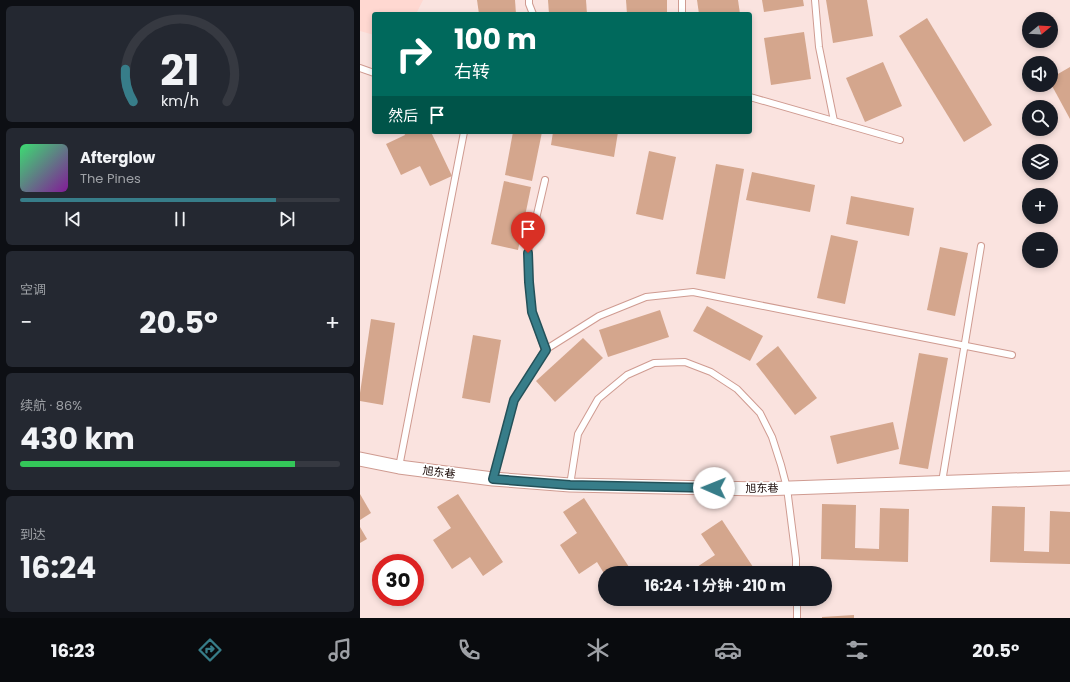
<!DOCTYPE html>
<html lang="zh">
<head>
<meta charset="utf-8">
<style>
	:root { --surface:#171b24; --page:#242831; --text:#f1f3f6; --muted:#9ea1a6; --line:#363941; --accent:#377d89 }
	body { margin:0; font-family:Poppins,"Noto Sans SC",sans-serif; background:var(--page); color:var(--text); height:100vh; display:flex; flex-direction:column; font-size:15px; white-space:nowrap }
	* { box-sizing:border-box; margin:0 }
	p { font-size:13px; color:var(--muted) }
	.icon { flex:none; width:22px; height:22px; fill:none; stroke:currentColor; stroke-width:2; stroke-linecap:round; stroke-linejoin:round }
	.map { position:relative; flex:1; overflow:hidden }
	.details { display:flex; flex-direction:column; gap:6px; padding:6px; background:#0d0f14; width:360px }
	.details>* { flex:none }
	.hud { position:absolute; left:12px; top:12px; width:380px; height:122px; border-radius:4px; box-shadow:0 2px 6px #0003; background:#00695c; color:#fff; overflow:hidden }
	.needle { width:26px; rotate:72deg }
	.fabs { position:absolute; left:662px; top:12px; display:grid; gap:8px }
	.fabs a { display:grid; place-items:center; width:36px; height:36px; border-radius:50%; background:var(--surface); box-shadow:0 2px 6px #0003; font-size:20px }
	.speed { position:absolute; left:12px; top:554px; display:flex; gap:8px; font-size:20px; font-weight:700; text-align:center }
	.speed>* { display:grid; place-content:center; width:52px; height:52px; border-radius:50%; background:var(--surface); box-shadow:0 2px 6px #0003; line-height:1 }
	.speed .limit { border:6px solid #d22; background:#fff; color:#111 }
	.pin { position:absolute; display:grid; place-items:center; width:34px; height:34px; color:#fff; margin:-41px -17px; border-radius:50% 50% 50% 0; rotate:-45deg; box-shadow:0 0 4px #0007 }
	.pin .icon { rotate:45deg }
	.me { position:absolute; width:44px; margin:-22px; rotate:271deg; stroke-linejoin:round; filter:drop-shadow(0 0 3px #0008) }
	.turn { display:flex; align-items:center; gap:14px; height:84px; padding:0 16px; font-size:18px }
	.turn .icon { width:52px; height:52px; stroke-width:2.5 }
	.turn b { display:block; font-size:28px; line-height:34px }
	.then { display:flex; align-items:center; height:38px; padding:0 16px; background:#0003; gap:8px; font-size:15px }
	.big { font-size:30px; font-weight:700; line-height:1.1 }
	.details .tile { flex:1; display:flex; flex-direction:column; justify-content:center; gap:6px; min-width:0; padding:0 14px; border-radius:6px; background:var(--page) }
	.details .dial { align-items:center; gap:0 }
	.dial svg { height:104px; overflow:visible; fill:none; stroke:var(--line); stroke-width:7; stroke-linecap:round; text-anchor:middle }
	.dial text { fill:var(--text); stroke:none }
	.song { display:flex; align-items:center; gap:12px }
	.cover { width:48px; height:48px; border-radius:6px; background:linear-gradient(135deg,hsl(140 70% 55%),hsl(290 70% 35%)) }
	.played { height:4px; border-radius:2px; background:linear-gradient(90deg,var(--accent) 80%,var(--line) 80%) }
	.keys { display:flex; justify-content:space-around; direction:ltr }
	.heat { display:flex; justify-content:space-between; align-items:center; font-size:22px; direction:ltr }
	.charge { height:6px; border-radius:3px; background:linear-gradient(90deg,#34c759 86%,var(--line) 0) }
	.trip { position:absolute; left:238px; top:566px; width:234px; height:40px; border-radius:20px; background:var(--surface); box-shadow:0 2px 6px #0003; font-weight:700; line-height:40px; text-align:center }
	.menu { display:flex; height:64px; justify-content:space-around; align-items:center; background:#090b0e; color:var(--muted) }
	.menu .icon { width:28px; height:28px }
	.menu .active { color:var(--accent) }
	.menu b { font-size:18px; color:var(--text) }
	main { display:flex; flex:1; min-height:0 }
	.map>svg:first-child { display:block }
</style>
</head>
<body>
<main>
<section class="details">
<div class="tile dial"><svg viewBox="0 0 100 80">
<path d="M14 69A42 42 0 1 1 86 69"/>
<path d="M14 69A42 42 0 0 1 8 44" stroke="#377d89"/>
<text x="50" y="56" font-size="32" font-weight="700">21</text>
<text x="50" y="72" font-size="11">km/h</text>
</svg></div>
<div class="tile">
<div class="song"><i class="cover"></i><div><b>Afterglow</b><p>The Pines</p></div></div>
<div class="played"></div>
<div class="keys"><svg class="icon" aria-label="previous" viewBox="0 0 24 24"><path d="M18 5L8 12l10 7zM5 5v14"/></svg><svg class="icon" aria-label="pause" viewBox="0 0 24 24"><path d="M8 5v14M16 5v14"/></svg><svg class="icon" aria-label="next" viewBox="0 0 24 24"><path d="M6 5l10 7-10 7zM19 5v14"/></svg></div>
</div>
<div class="tile"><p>空调</p>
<div class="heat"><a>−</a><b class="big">20.5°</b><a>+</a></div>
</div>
<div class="tile"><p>续航 · 86%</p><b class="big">430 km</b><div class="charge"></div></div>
<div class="tile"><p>到达</p><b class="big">16:24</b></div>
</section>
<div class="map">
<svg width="710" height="618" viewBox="0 0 710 618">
	<rect width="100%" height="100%" fill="#fae3df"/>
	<path fill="#ffd8d1" d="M0 0H63L56 14H14V35L0 31Z"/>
	<g fill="#d4a68d">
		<path d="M117 0H155L156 14H119Z"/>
		<path d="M188 0H226L227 14H189Z"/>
		<path d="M266 0H307V14H267Z"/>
		<path d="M337 0H378L380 14H339Z"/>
		<path d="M402 0H443L444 6 404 12Z"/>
		<path d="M466 0H507L513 36 473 43Z"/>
		<path d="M567 18 632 125 604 142 539 36Z"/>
		<path d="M444 32 451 79 411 85 404 38Z"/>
		<path d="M523 62 542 106 505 122 486 78Z"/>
		<path d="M710 67V119L691 84V78Z"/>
		<path d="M44 132H71L92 176 70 186 60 166 41 175 26 144 45 135Z"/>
		<path d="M153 132H182L172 181 145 175Z"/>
		<path d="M193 132H258L254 157 191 145Z"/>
		<path d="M289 151 316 157 303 220 276 214Z"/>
		<path d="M356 164 384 169 365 279 336 274Z"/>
		<path d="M392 172 455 185 450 212 386 200Z"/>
		<path d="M144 181 171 187 158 250 131 244Z"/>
		<path d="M491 196 554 208 549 236 486 224Z"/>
		<path d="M471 235 498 241 485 304 457 298Z"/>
		<path d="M580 247 608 253 595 316 567 310Z"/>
		<path d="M347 306 403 336 390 361 333 331Z"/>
		<path d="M300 310 309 337 248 357 239 330Z"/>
		<path d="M11 319 35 323 23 405 0 401V393Z"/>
		<path d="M113 335 141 340 130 403 102 398Z"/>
		<path d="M223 338 243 358 195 402 176 381Z"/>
		<path d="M418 346 457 398 435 415 396 364Z"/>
		<path d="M559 353 588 358 568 469 539 464Z"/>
		<path d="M533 422 539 449 477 464 470 436Z"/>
		<path d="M0 494 11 513 0 520Z"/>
		<path d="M98 494 143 562 123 576 110 557 92 569 73 540 91 528 77 507Z"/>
		<path d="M224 498 269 567 261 573H245V575L237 562 219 574 200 545 217 533 203 512Z"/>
		<path d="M462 504 496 505 495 548 519 549 520 508 549 509 548 562 461 559Z"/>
		<path d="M632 506 665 507 664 551 689 552 690 511 710 512V564L630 562Z"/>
		<path d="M362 520 397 573H342L337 567 355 555 341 534Z"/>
		<path d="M0 527 7 539 0 543Z"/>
		<path d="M494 615V618H462V617Z"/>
	</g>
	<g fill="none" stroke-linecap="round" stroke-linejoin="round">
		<defs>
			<g id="service">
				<path d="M169 0V4L173 14"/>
				<path d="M322 0V14"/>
				<path d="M455 0 459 47 474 121"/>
				<path d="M0 68 14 73"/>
				<path d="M390 97 540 140"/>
				<path d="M185 180 168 253 169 282 172 312 185 350"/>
				<path d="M39 467 104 132"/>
				<path d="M133 479 154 400 185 350 239 316 286 297 333 292 454 316 652 355"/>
				<path d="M582 482 621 246"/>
				<path d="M210 485 218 434 238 399 267 375 294 363 325 362 351 372 377 389 400 413 412 437 421 465 427 488 436 559V573"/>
				<path d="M437 599V618"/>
			</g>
			<path id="minor" d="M0 459 39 467 133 479 210 485 401 489 710 478"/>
		</defs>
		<use href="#service" stroke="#cf9b91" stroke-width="8"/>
		<use href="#minor" stroke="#cf9b91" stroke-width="15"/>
		<use href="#service" stroke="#fff" stroke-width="6"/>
		<use href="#minor" stroke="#fff" stroke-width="13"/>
	</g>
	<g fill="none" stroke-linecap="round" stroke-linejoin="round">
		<defs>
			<path id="route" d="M168 253 169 282 172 312 186 350 154 400 133 479 210 485 354 488"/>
		</defs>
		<use href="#route" stroke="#245159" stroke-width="10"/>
		<use href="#route" stroke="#377d89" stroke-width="7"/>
	</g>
	<g text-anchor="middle" stroke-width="3.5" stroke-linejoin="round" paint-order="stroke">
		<g font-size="11" fill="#1a0906" stroke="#fff">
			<text transform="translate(79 472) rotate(7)" y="4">旭东巷</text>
			<text transform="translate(402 488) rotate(-1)" y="4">旭东巷</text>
		</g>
	</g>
</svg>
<div class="fabs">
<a><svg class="needle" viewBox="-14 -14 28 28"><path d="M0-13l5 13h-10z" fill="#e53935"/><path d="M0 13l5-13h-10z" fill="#9ea1a6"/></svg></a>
<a><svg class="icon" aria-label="sound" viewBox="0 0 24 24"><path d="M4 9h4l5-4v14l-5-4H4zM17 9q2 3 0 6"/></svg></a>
<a><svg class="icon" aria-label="search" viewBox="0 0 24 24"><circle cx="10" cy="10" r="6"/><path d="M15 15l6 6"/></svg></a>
<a><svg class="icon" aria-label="layers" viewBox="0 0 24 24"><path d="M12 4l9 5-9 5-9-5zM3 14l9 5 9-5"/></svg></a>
<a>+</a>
<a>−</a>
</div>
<div class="speed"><div class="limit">30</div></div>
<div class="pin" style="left:168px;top:253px;background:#d93025"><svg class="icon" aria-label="arrive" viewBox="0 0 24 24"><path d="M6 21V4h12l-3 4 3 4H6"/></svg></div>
<svg class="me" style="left:354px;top:488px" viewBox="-20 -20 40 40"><circle r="19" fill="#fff"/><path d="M0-13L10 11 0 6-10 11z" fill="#377d89"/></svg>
<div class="trip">16:24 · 1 分钟 · 210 m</div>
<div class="hud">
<div class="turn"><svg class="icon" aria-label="right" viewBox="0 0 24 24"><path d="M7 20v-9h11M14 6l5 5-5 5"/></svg><div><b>100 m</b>右转</div></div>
<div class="then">然后<svg class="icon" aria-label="arrive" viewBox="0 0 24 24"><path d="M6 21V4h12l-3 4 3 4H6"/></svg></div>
</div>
</div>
</main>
<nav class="menu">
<b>16:23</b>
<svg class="icon active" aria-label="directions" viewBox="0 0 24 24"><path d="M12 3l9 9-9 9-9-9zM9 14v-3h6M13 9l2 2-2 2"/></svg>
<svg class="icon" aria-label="music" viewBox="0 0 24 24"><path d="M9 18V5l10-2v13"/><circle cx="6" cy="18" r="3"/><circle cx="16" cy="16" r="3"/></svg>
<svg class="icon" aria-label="phone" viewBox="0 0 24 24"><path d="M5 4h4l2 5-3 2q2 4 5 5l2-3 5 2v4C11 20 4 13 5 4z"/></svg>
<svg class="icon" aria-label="climate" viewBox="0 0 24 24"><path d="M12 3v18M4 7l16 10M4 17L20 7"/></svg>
<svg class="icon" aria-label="car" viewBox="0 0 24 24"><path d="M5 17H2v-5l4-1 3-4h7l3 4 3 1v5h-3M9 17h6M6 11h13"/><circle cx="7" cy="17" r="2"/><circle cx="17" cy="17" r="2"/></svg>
<svg class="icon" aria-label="filters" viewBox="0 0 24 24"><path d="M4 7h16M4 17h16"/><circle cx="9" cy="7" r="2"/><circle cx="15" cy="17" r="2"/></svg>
<b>20.5°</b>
</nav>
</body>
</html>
